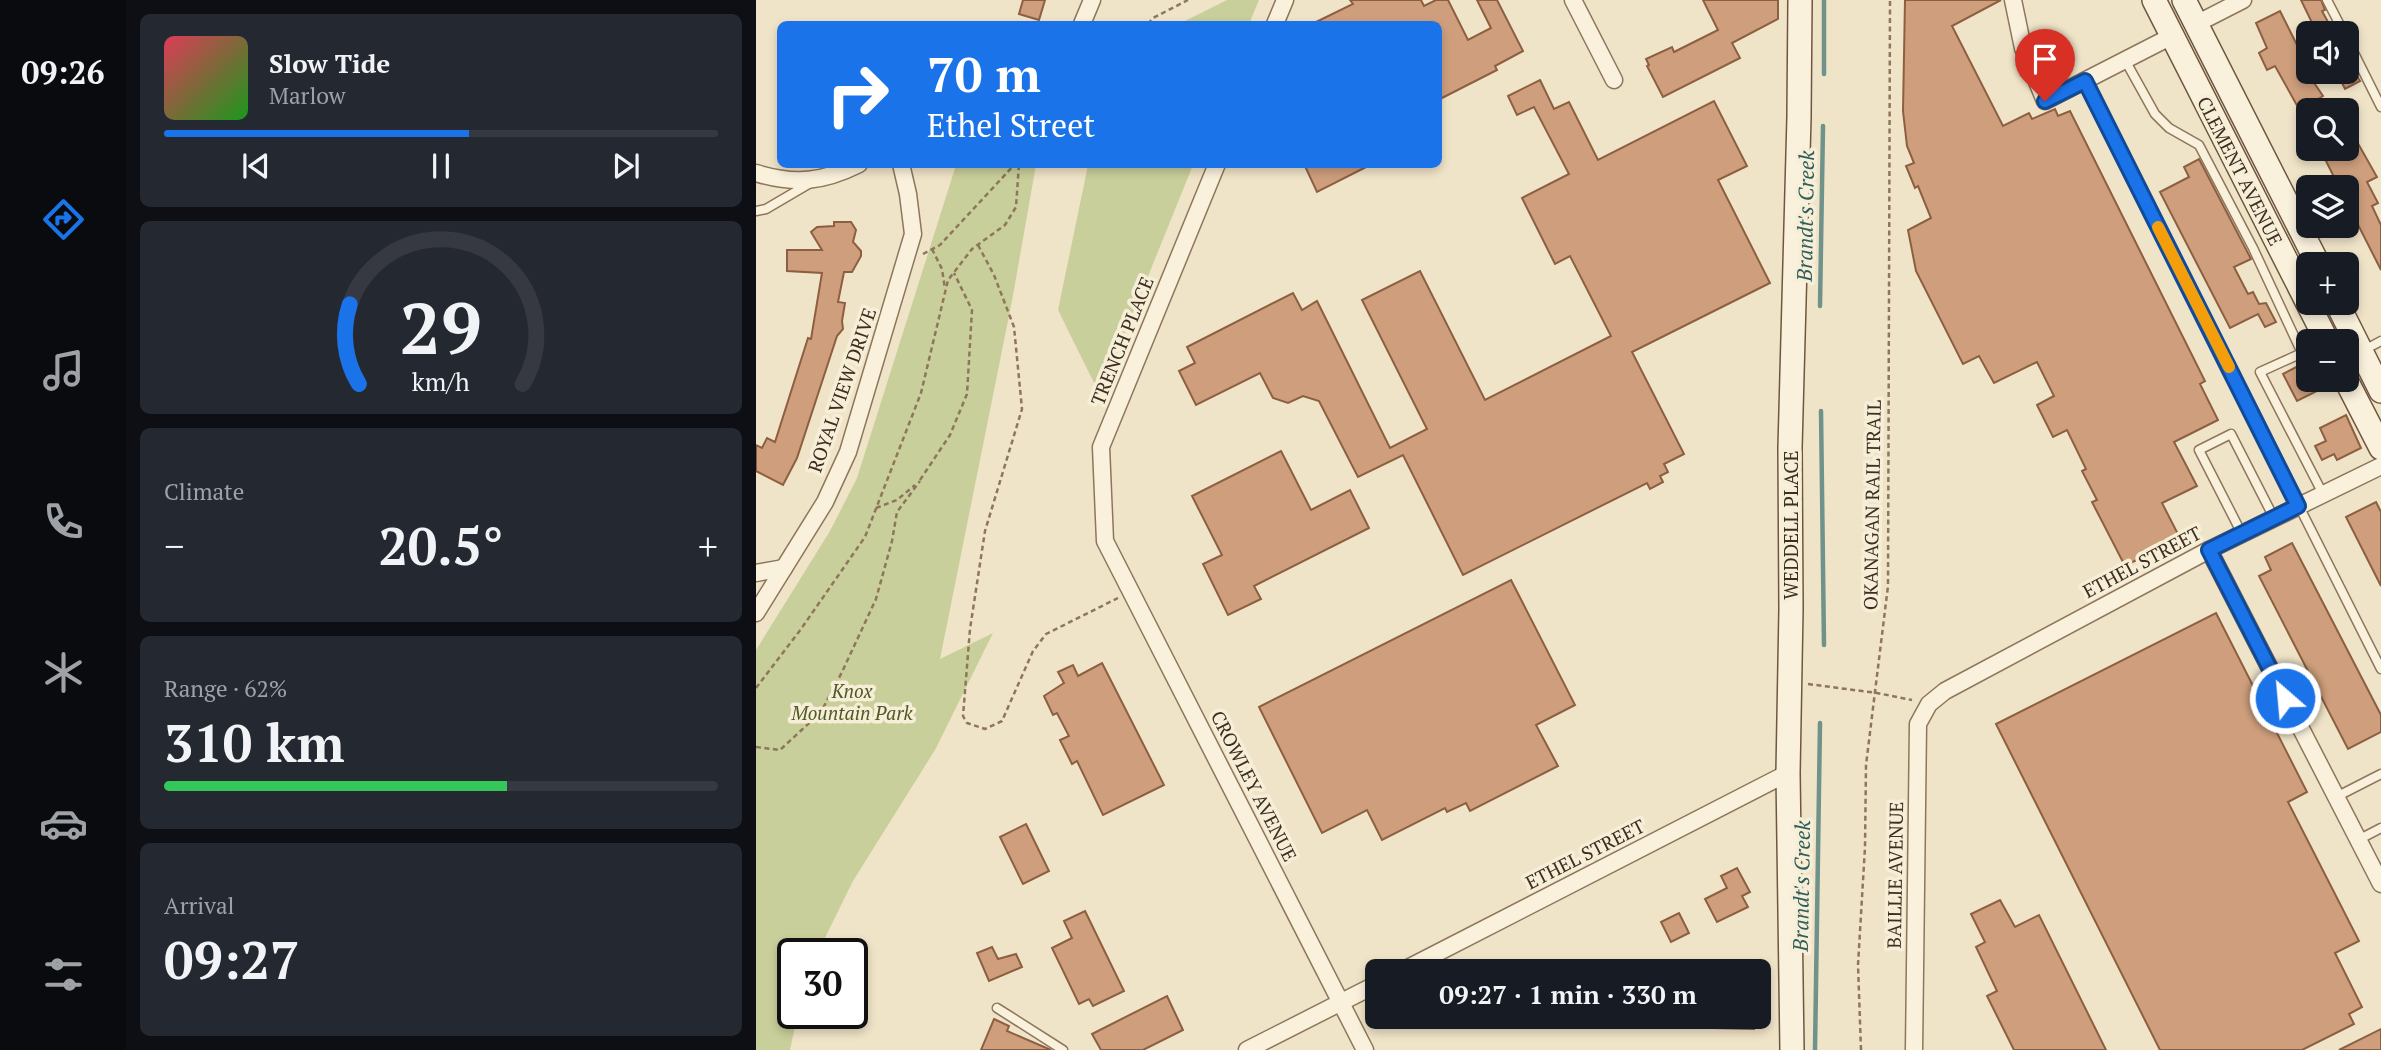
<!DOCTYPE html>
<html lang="en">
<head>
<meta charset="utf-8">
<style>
	:root { --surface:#171b24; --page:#242831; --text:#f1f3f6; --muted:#9ea1a6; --line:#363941; --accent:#1a73e8 }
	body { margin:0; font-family:"PT Serif",serif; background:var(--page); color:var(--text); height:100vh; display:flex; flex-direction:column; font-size:26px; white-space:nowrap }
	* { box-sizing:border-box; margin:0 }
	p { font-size:23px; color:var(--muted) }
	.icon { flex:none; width:38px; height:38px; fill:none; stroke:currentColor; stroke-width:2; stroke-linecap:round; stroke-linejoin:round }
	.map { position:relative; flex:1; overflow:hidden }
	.side { display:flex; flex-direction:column; gap:14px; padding:14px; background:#0d0f14; width:630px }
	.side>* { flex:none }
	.banner { position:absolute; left:21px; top:21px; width:665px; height:147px; border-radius:10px; box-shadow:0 4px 10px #0003; background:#1a73e8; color:#fff; overflow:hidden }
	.fabs { position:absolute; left:1540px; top:21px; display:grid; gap:14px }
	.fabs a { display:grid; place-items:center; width:63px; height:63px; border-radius:10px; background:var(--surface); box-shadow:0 4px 10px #0003; font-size:35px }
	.speed { position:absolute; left:21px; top:938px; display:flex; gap:14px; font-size:35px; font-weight:700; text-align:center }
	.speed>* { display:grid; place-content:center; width:91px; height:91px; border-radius:50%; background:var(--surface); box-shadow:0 4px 10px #0003; line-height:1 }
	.speed .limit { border:4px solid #111; border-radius:10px; background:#fff; color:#111 }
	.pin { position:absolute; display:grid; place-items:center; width:60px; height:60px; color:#fff; margin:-72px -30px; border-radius:50% 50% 50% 0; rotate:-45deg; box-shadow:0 0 7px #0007 }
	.pin .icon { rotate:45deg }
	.me { position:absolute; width:77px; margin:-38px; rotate:333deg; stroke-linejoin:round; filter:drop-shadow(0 0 5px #0008) }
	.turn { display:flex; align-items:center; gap:24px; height:147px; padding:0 35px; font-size:32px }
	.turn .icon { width:91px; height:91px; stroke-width:2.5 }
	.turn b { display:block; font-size:49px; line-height:60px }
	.big { font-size:52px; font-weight:800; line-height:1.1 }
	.side .tile { flex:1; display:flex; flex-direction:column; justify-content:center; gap:10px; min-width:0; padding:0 24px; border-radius:10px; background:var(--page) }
	.side .dial { align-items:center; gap:0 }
	.dial svg { height:182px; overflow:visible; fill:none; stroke:var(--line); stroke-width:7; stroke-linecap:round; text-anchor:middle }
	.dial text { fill:var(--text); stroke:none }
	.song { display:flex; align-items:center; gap:21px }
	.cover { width:84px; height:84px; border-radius:10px; background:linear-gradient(135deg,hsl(350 70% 55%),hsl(120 70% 35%)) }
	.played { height:7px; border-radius:4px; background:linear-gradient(90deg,var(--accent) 55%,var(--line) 55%) }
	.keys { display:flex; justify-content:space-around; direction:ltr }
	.heat { display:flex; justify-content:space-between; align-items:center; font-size:38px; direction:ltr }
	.charge { height:10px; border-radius:5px; background:linear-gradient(90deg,#34c759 62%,var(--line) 0) }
	.trip { position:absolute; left:609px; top:959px; width:406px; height:70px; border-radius:10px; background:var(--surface); box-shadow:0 4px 10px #0003; font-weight:800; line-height:70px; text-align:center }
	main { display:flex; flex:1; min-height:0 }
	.dock { display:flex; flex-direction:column; width:126px; justify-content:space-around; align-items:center; background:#090b0e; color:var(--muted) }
	.dock .icon { width:49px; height:49px }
	.dock .current { color:var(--accent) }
	.dock b { font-size:32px; color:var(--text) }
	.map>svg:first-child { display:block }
</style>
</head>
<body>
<main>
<nav class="dock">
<b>09:26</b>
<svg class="icon current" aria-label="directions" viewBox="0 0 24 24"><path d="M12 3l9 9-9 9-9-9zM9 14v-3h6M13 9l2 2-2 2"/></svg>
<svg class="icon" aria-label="music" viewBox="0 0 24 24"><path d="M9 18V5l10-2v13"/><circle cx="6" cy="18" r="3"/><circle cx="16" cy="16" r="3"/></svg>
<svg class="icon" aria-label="phone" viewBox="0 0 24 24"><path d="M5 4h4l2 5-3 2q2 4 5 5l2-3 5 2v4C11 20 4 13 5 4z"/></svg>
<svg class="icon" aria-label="climate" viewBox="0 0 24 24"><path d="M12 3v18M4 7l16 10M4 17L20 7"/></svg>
<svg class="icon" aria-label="car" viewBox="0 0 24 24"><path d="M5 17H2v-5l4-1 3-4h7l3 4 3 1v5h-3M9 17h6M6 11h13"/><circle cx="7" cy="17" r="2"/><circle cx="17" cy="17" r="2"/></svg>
<svg class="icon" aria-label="filters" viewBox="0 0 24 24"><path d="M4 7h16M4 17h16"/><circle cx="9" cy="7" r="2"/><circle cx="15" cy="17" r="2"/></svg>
</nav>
<section class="side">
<div class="tile">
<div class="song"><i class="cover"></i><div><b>Slow Tide</b><p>Marlow</p></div></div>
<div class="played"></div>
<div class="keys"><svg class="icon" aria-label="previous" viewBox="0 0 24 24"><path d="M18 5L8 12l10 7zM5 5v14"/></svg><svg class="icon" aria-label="pause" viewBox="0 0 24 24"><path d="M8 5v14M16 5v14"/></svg><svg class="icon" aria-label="next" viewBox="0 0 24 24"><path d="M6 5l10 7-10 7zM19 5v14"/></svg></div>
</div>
<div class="tile dial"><svg viewBox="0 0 100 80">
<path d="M14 69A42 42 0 1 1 86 69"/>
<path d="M14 69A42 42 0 0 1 10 34" stroke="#1a73e8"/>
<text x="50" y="56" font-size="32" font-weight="700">29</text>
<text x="50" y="72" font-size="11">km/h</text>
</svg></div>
<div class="tile"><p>Climate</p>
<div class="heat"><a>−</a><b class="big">20.5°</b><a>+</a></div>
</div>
<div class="tile"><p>Range · 62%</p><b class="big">310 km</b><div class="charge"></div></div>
<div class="tile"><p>Arrival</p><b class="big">09:27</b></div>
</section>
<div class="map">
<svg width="1625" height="1050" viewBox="0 0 1625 1050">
	<rect width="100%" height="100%" fill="#f0e4c8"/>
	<g fill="#c9cf9b">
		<path d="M471 0H503L493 24H423Z"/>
		<path d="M200 165H280L256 301 184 659 237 633 179 750 97 881 61 954H37V1013H42L34 1050H0V650L74 531 101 478Z"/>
		<path d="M332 165H437L344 395 302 310Z"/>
	</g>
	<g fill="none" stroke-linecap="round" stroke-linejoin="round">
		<g stroke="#6f938a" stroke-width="4.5">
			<path d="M1068 74V0"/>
			<path d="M1064 306 1067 126"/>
			<path d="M1065 411 1068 645"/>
			<path d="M1059 1050 1064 723"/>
		</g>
	</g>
	<g fill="#cf9f7d" stroke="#8d5f41" stroke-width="2">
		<path d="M267 0H289L283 20 263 14Z"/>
		<path d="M594 0H665L668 6 680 0H692L712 40 735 28 721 0H741L767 51 739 66 741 70 682 100V24H556L597 4Z"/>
		<path d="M947 0H1022V19L976 43 984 58 907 97 891 66 893 65 890 59 916 47 918 52 962 30Z"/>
		<path d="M1149 0H1245L1196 26 1247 126 1273 113 1276 119 1299 109 1302 116 1314 111 1449 381 1444 384 1462 420 1418 442 1441 486 1406 503 1424 538 1369 566 1336 502 1341 500 1326 471 1330 469 1311 430 1297 437 1281 405 1298 396 1281 362 1238 383 1223 356 1207 364 1160 271 1152 230 1175 218 1162 186 1159 188 1150 166 1158 163 1151 146 1147 111Z"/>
		<path d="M1545 0H1565L1569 10 1566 11 1578 33H1561Z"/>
		<path d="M1524 11 1552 67V74L1567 96 1562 99 1569 110 1543 109 1519 66 1511 70 1503 53 1511 48 1500 23Z"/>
		<path d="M1595 66 1604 81 1589 89 1581 73 1591 72V68Z"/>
		<path d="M784 80 798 109 813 102 842 160 958 101 991 166 962 180 1014 283 876 352 928 454 908 464 912 472 904 476 907 482 894 489 891 483 707 575 647 455 602 477 563 401 547 396 532 403 517 398 504 373 440 405 423 371 439 363 431 347 537 293 546 310 561 301 634 448 671 429 606 300 664 271 729 400 855 336 814 256 799 264 766 198 813 174 778 107 761 115 752 96Z"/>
		<path d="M1591 124 1621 177 1611 182 1622 203 1616 206 1625 225V270L1591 203V187H1583L1564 149H1591Z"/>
		<path d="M1443 159 1495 259 1478 267 1492 294 1497 292 1503 304 1510 303 1520 322 1509 327 1502 314 1474 328 1404 192 1433 177 1428 167Z"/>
		<path d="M548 164H616L561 192Z"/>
		<path d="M78 222H95L100 230 97 242 105 251V256L96 272H88L82 302 89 303 86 321 87 329 81 336 41 458 27 485 0 471V445L6 448 11 438 19 442 52 338 55 339 66 273 31 271V250H66L55 232 61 227 78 226Z"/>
		<path d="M1552 361V380H1576L1577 383 1541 401 1527 374Z"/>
		<path d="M1590 415 1605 448 1581 460 1578 454 1566 460 1559 446 1570 441 1564 428Z"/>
		<path d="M525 451 555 510 594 490 613 528 498 586 505 599 472 615 447 564 466 555 436 496Z"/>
		<path d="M1620 502 1625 512V586L1590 517Z"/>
		<path d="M1536 543 1625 715V732L1592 749 1503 576 1515 570 1509 557Z"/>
		<path d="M755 580 819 705 780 725 802 766 714 811 710 803 691 812 689 808 626 840 611 810 566 833 503 707Z"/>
		<path d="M1460 613 1551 792 1532 802 1603 941 1579 953 1606 1007 1593 1014 1598 1024 1546 1050H1404L1240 724Z"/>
		<path d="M346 663 408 785 347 815 321 761 316 764 304 740 313 736 301 713 297 715 288 696 308 683 302 672 317 665 322 676Z"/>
		<path d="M270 824 293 871 267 884 244 837Z"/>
		<path d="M981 868 994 892 986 896 992 907 961 922 949 899 971 888 965 876Z"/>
		<path d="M1244 900 1259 927 1283 915 1350 1050H1258L1231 996 1241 991 1220 947 1229 942 1215 914Z"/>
		<path d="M329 911 368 991 337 1006 333 999 323 1004 296 948 316 938 308 921Z"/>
		<path d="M923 913 933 933 915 942 905 922Z"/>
		<path d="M236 947 242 959 260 954 266 967 233 981 221 953Z"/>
		<path d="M411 996 427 1030 387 1050H345L336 1034Z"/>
		<path d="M956 1017H998V1029L956 1028Z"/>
		<path d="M238 1019 253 1026 251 1031 295 1050H225Z"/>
		<path d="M1625 1029V1050H1583Z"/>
	</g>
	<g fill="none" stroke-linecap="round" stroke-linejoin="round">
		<defs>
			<g id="lane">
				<path d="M1571 0 1588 33"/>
				<path d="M1591 39 1625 107"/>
				<path d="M1369 60 1399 114 1413 128 1443 145 1497 248 1546 353 1504 372 1567 494"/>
				<path d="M1329 81 1625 669"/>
				<path d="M0 211 10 209 56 182"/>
				<path d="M1608 350 1625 341"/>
				<path d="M1486 534 1443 450 1475 434 1518 518"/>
				<path d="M1580 797 1625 774"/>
				<path d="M1602 840 1625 828"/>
				<path d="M241 1008 307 1050"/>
			</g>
			<g id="street">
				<path d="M817 0 858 80"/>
				<path d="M1257 0 1267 48 1289 101 1416 36"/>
				<path d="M326 24 336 0"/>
				<path d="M519 24 529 0"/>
				<path d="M1440 24 1487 0"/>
				<path d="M461 164 345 447 349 541 609 1050"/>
				<path d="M0 173C39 185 67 182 103 164"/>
				<path d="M1453 550 1625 884"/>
				<path d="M0 573 28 568"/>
				<path d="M0 613 69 502 92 452 157 234 152 194 145 164"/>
				<path d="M646 971 1032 773"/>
				<path d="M491 1050 621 984"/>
				<path d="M1158 1050 1162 724 1173 704 1189 691 1453 550 1625 466"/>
			</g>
			<g id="secondary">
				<path d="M1398 0 1571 341"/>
				<path d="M1428 0 1562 264"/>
				<path d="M1581 303 1625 391"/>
				<path d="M1590 380 1625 448"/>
				<path d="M1036 1050 1032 773 1035 609 1034 448 1043 117 1044 0"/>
			</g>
		</defs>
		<use href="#lane" stroke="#8d765c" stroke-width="11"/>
		<use href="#street" stroke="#8d765c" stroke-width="19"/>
		<use href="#secondary" stroke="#6f573f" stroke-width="26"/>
		<g stroke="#8d765c" stroke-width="2.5" stroke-dasharray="5 3.5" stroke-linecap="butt">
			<path d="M392 24 397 18 432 0"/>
			<path d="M222 245 238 275 258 327 266 409 229 531 214 629 207 716 211 723 229 729 246 721 277 651 290 634 362 598"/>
			<path d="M176 249 186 269 189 289"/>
			<path d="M167 254 184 245 259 164"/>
			<path d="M164 480 194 435 211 394 216 310 198 273"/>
			<path d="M120 508 141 500 159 485"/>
			<path d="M1052 684 1121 693 1156 700"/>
			<path d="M0 688 45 629 109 537 165 393 192 280 216 249 249 225 260 207 263 164"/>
			<path d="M0 747 24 750 65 712 86 672 120 599 136 541 141 512 164 481"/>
			<path d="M1105 1050 1102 965 1109 847 1110 765 1132 586 1134 0"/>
		</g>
		<use href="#lane" stroke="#faf1dc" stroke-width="8"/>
		<use href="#street" stroke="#faf1dc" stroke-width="16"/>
		<use href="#secondary" stroke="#faf1dc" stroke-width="23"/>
	</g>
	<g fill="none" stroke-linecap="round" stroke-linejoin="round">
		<defs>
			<path id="route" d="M1289 101 1329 81 1542 506 1453 550 1529 698"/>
		</defs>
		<use href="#route" stroke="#114b97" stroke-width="18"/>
		<use href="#route" stroke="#1a73e8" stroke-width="12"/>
		<path stroke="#f59e0b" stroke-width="12" d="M1402 227 1473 367"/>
	</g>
	<g text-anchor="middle" stroke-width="7" stroke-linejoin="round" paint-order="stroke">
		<g font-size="19" fill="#3d2e20" stroke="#f7eed8">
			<text transform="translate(1484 171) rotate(63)" y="7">CLEMENT AVENUE</text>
			<text transform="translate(366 341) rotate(-68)" y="7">TRENCH PLACE</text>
			<text transform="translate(86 390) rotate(-71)" y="7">ROYAL VIEW DRIVE</text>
			<text transform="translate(1116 505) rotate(-89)" y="7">OKANAGAN RAIL TRAIL</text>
			<text transform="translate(1035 525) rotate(-90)" y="7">WEDDELL PLACE</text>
			<text transform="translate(1386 562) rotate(-28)" y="7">ETHEL STREET</text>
			<text transform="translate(498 786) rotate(63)" y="7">CROWLEY AVENUE</text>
			<text transform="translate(829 854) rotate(-27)" y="7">ETHEL STREET</text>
			<text transform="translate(1139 875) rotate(-89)" y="7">BAILLIE AVENUE</text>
		</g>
		<g font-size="19" font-style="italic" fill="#4d5a26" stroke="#f7eed8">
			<text x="96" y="698">Knox<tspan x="96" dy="22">Mountain Park</tspan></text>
		</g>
		<g font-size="21" font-style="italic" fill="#2f5d5a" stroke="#f7eed8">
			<text transform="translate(1050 216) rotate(-89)" y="7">Brandt's Creek</text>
			<text transform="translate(1046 886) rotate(-89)" y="7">Brandt's Creek</text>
		</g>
	</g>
</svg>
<div class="fabs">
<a><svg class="icon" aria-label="sound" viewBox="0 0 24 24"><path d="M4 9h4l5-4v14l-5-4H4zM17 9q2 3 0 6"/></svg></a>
<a><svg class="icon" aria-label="search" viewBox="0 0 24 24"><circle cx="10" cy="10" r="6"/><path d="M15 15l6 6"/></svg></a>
<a><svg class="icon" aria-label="layers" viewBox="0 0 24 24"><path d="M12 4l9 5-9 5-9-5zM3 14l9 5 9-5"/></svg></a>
<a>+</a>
<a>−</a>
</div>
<div class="speed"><div class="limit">30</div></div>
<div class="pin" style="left:1289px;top:101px;background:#d93025"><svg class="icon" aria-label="arrive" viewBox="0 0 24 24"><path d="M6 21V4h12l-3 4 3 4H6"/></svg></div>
<svg class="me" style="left:1529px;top:698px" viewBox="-20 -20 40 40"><circle r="17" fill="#1a73e8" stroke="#fff" stroke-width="3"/><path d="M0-11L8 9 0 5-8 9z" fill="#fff"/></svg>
<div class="trip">09:27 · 1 min · 330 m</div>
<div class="banner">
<div class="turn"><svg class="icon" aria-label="right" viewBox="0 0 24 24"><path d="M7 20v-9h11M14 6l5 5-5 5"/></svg><div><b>70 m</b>Ethel Street</div></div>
</div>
</div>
</main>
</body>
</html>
